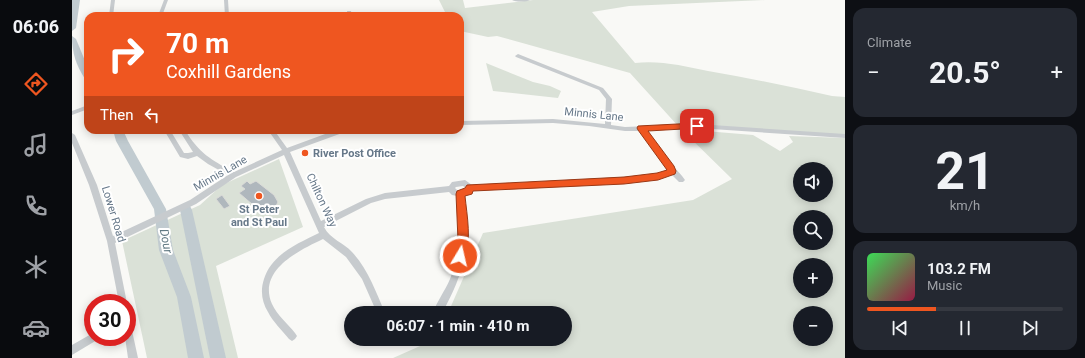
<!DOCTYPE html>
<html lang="en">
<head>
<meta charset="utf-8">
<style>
	:root { --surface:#171b24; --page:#242831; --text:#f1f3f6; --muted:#9ea1a6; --line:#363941; --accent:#ef5620 }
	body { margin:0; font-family:Roboto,sans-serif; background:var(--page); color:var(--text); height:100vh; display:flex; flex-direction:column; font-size:15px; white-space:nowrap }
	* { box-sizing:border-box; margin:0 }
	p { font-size:13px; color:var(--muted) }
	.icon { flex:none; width:22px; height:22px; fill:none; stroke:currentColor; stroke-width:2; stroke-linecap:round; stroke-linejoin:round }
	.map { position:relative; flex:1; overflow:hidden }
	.drawer { display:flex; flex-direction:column; gap:8px; padding:8px; background:#0d0f14; width:240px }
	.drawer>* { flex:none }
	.hud { position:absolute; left:12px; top:12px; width:380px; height:122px; border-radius:12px; box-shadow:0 2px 10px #0003; background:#ef5620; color:#fff; overflow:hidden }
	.tools { position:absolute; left:721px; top:162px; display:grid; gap:8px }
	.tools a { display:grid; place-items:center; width:40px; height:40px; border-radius:50%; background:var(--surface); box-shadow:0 2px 10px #0003; font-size:20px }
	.speed { position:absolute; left:12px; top:294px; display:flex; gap:8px; font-size:20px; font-weight:700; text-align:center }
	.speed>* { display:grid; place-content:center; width:52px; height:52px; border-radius:50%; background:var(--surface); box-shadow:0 2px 10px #0003; line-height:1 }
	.speed .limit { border:6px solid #d22; background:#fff; color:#111 }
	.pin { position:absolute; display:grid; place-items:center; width:34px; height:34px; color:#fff; margin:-17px; border-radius:8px; box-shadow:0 2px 6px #0006 }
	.me { position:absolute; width:44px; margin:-22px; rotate:9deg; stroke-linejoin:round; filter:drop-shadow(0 0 3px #0008) }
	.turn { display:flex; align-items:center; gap:14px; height:84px; padding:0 16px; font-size:18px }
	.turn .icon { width:52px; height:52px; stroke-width:2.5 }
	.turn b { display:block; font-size:28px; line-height:34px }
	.then { display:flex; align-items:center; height:38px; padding:0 16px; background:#0003; gap:8px; font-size:15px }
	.big { font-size:30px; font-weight:700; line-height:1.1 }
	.drawer .widget { flex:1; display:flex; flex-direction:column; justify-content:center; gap:6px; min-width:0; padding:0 14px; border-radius:12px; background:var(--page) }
	.drawer .dial { align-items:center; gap:0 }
	.dial b { font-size:52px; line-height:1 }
	.song { display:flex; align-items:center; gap:12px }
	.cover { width:48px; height:48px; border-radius:6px; background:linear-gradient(135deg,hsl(130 70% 55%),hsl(340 70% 35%)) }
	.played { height:4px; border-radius:2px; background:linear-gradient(90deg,var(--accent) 35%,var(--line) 35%) }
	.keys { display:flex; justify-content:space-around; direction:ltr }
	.heat { display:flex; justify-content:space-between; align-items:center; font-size:22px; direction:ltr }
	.trip { position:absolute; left:272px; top:306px; width:228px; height:40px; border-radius:20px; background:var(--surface); box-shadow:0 2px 10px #0003; font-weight:700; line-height:40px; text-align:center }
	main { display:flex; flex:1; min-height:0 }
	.dock { display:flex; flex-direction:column; width:72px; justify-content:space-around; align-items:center; background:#090b0e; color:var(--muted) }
	.dock .icon { width:28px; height:28px }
	.dock .current { color:var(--accent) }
	.dock b { font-size:18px; color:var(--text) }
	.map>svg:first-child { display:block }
</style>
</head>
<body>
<main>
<nav class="dock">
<b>06:06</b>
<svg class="icon current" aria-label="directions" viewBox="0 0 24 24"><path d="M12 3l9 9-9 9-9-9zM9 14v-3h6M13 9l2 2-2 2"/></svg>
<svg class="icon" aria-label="music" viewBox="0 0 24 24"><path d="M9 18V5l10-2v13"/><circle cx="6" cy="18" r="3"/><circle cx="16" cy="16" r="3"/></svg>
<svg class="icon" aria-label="phone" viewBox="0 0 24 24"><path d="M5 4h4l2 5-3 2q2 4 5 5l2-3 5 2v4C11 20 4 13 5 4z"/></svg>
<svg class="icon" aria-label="climate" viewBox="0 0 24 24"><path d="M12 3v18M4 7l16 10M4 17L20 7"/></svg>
<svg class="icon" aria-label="car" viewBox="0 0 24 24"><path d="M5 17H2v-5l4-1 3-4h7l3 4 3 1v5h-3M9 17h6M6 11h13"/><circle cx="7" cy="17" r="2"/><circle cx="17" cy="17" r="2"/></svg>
</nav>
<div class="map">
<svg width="773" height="358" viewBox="0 0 773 358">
	<rect width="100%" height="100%" fill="#f9f9f6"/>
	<g fill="#dae1d7" fill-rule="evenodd">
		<path d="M367 0H391L393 8 461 0H693L557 6 520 12 563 63C587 60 612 66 636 71 677 78 719 87 760 96L773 97V136L606 126 558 73 425 36 416 37 388 31V16H367L374 14Z"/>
		<path d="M414 63 461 82 478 86 489 91 486 98 421 91Z"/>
		<path d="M609 129 681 135 708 151 721 142 717 136 773 138V358H321L364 339H493V313H376L411 233 621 200 660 179ZM728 169H754V195H728ZM728 217H754V243H728ZM728 265H754V291H728ZM728 313H754V339H728Z"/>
		<path d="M207 159 231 227 144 266 166 358H75L50 241 128 205 150 185Z"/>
	</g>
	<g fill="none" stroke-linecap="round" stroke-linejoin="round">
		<g fill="#c1cbd0" fill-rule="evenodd">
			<path d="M0 0H8L4 28 0 31Z"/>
			<path d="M0 36 4 39 16 68V80L13 79C4 65 0 53 0 36Z"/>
			<path d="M41 130H51L56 141 94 209 101 250 119 297 132 358H116L105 297 87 250 82 209 44 141Z"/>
			<path d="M114 205 118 206 120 210 154 358H138L108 210 110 206Z"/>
		</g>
	</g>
	<g fill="#afb7bd" stroke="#dbdbd8">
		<path d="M175 181 178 184 184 181 202 195 206 202 203 208 193 212 188 211 167 193 173 189 169 186Z"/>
		<path d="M150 195 158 206 152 209 144 199Z"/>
	</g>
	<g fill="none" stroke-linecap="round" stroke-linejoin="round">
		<g fill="#c7cbce" fill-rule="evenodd">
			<path d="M39 0H43L41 16H37Z"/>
			<path d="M92 0H96L90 16H86Z"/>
			<path d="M152 0H156L157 16H153Z"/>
			<path d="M440 0H458C454 2 444 2 440 0Z"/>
			<path d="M275 11H279L280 16H276Z"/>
			<path d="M364 14H366V16H355Z"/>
			<path d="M446 54 531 88 540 99 539 125 553 127 625 124 773 134V138L625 128 574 130 600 164C604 170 609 174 613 180L611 182H607L599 174 586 179 567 182 400 191 399 193 392 196C393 208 395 221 395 233 395 262 384 288 370 313H361C365 301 373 291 378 279 390 250 387 226 385 196L380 195 377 192 313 199 299 203 252 227C258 239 272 243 280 252 296 269 304 292 313 313H305L290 279 274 257 251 239C228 250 185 270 200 304 205 315 216 324 223 333L225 336 223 339 220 341 217 339C210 330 201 322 196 312 190 302 188 291 192 279 200 254 225 244 247 233L212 155 164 177 124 204 43 243 55 303H47L35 241 17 185 0 143V133L3 135 25 185 41 236 118 200 156 175 136 164 125 156 116 159 108 157 92 130H98L112 153H116L121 152 107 130H113C127 153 139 160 162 172L210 150 196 130H202L215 148 264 130H274L273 132 218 152 249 221 294 199 313 193 377 186 380 182 393 180 400 185 567 176 586 173 596 170 568 131H553L517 126 481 123 388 125V121L481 119 533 124 534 99 527 90 444 57 443 56ZM391 186 394 188 391 190H385L383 188 384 187Z"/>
			<path d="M16 105V109L0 115V111Z"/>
			<path d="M55 322 58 323 59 326 66 358H56L53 337H55Z"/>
			<path d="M21 333V337H27L25 340 0 355V345Z"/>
			<path d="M318 339H334L332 342 325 346 322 344Z"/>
		</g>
	</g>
	<path fill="#ef5620" stroke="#9b3815" d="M625 123 629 126 628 128 576 131 602 166 604 171 603 174 586 180 552 184 401 191 400 194 393 196C395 216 400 241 392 259L388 261 384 259 383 256 386 240 384 194 385 191 393 188 395 185 552 177 585 173 595 170 566 130 565 128 566 126Z"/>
	<g fill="#ef5620" stroke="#fff" stroke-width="1.5">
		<circle cx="233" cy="153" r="4"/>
		<circle cx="187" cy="196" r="4"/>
	</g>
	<g text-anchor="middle" stroke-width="4" stroke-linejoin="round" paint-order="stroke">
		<g font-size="11" fill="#667889" stroke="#fff">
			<text transform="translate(522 114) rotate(6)" y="4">Minnis Lane</text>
			<text transform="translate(148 173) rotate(-30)" y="4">Minnis Lane</text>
			<text transform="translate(250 200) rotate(65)" y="4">Chilton Way</text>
			<text transform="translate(42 214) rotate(73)" y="4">Lower Road</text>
		</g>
		<g font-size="11" font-weight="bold" fill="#667889" stroke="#fff" text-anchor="start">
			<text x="241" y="157">River Post Office</text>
			<text x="187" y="213" text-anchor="middle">St Peter<tspan x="187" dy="13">and St Paul</tspan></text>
		</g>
		<g font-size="12" font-style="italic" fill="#627a84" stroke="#fff">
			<text transform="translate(94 241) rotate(79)" y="4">Dour</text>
		</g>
	</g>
</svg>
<div class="tools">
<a><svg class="icon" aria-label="sound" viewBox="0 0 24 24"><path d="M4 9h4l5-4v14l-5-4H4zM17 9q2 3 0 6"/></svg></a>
<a><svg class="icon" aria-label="search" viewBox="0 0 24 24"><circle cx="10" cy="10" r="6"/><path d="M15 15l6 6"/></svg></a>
<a>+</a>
<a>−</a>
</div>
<div class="speed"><div class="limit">30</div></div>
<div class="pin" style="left:625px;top:126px;background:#d93025"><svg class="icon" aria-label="arrive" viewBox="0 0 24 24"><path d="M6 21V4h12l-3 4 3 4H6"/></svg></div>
<svg class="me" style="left:388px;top:256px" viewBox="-20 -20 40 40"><circle r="17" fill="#ef5620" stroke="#fff" stroke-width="3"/><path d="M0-11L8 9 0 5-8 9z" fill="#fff"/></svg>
<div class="trip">06:07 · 1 min · 410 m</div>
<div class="hud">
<div class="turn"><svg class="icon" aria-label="right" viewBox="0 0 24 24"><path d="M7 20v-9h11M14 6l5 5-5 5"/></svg><div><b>70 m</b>Coxhill Gardens</div></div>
<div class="then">Then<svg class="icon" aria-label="left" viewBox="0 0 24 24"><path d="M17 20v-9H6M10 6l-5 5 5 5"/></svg></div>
</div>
</div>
<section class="drawer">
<div class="widget"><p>Climate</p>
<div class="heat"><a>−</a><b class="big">20.5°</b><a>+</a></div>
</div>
<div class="widget dial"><b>21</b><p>km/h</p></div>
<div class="widget">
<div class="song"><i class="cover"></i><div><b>103.2 FM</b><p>Music</p></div></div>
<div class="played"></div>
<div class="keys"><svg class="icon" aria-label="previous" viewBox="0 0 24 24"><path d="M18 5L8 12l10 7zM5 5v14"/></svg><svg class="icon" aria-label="pause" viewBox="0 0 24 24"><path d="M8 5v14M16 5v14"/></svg><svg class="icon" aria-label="next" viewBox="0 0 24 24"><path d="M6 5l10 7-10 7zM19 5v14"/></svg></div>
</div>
</section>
</main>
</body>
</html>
